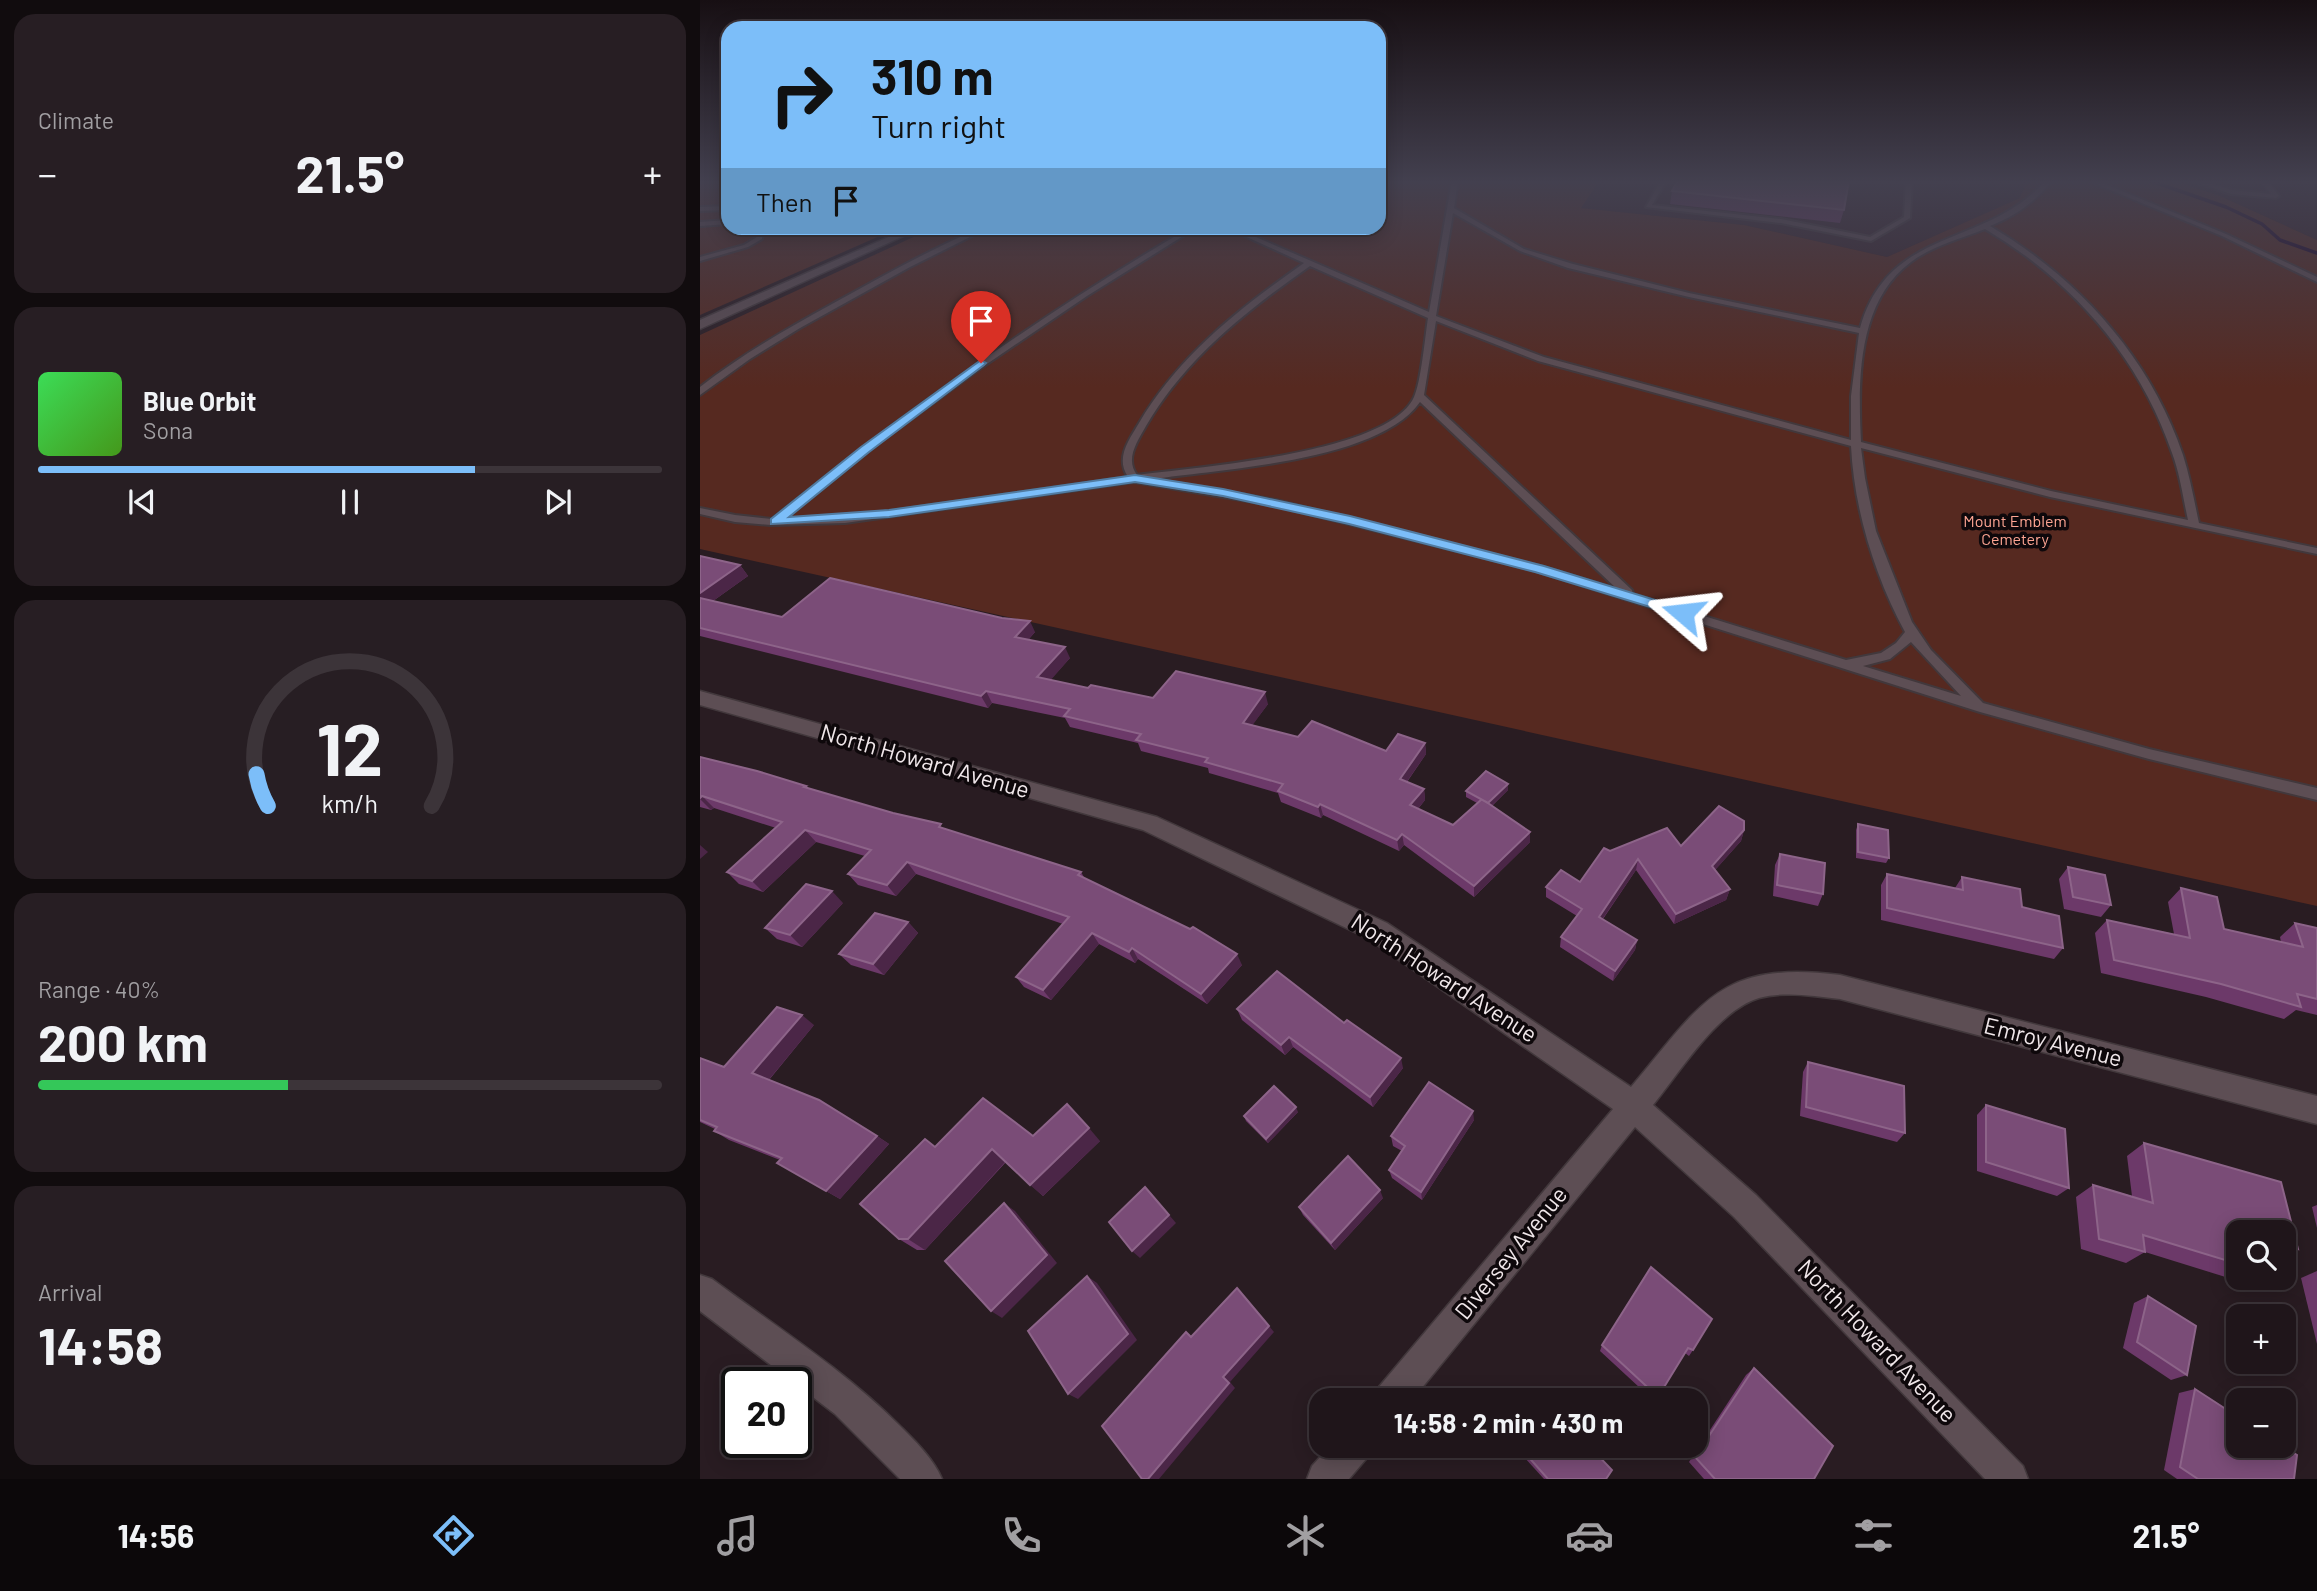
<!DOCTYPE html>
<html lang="en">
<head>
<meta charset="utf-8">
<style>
	:root { --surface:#1f151a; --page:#271e23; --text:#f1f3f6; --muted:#a19fa2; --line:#3c3439; --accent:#7cbef9 }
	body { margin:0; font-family:Barlow,sans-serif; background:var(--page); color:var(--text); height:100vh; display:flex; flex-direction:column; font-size:26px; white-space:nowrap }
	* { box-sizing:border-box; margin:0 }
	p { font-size:23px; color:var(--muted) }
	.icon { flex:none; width:38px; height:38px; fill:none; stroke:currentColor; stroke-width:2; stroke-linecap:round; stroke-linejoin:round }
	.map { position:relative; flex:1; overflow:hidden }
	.details { display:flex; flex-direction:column; gap:14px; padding:14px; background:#110c0e; width:700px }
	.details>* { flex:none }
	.hud { position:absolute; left:21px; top:21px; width:665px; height:214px; border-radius:21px; box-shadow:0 4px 18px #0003,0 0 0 2px var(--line); background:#7cbef9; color:#111; overflow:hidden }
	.buttons { position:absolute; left:1526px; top:1220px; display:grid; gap:14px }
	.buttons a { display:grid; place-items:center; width:70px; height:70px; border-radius:14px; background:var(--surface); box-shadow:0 4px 18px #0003,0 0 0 2px var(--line); font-size:35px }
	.speed { position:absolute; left:21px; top:1367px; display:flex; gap:14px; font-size:35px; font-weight:700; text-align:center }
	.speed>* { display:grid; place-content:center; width:91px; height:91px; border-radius:50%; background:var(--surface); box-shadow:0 4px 18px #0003,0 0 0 2px var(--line); line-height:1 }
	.speed .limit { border:4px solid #111; border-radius:10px; background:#fff; color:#111 }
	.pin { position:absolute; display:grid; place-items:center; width:60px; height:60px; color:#fff; margin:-72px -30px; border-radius:50% 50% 50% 0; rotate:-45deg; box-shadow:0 0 7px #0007 }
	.pin .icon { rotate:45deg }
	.me { position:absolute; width:77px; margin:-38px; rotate:287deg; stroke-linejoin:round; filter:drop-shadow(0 0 5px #0008) }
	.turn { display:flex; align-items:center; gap:24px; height:147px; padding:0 35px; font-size:32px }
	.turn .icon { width:91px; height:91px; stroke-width:2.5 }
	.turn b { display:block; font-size:49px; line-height:60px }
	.then { display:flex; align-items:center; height:66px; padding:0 35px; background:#0003; gap:14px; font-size:26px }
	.big { font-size:52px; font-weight:700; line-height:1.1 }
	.details .tile { flex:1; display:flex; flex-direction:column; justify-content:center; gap:10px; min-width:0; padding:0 24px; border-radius:21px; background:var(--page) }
	.details .dial { align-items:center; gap:0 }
	.dial svg { height:182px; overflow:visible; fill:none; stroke:var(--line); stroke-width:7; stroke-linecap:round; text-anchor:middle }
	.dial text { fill:var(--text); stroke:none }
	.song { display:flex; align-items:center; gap:21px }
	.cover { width:84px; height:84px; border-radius:10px; background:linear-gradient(135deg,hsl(130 70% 55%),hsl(100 70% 35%)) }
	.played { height:7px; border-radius:4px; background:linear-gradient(90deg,var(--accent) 70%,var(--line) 70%) }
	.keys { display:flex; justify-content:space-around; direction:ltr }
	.heat { display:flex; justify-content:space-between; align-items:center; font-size:38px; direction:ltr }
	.charge { height:10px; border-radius:5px; background:linear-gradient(90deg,#34c759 40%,var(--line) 0) }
	.trip { position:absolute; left:609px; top:1388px; width:399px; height:70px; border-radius:21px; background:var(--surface); box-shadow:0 4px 18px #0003,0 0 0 2px var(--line); font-weight:700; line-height:70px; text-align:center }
	.dock { display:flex; height:112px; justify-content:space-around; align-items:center; background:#0c080a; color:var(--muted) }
	.dock .icon { width:49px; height:49px }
	.dock .current { color:var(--accent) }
	.dock b { font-size:32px; color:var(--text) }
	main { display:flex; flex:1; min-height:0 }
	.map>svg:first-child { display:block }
</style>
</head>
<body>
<main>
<section class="details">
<div class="tile"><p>Climate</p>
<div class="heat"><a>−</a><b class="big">21.5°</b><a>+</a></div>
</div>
<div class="tile">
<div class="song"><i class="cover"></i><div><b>Blue Orbit</b><p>Sona</p></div></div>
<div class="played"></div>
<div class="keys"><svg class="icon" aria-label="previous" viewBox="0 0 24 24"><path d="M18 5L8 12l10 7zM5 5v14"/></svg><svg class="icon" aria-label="pause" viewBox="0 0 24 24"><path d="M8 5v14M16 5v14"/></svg><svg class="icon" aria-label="next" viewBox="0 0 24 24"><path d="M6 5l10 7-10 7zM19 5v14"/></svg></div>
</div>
<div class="tile dial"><svg viewBox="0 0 100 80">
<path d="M14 69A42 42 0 1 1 86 69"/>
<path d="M14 69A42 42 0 0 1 9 55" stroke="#7cbef9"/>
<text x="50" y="56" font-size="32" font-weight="700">12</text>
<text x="50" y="72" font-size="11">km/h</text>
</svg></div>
<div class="tile"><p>Range · 40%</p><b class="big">200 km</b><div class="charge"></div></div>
<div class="tile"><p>Arrival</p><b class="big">14:58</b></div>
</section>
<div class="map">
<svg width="1617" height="1479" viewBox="0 0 1617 1479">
	<rect width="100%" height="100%" fill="#291c22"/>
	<g fill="#35222b">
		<path d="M900 180H1327L1321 198 1187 257 1044 225 880 208Z"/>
		<path d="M1473 180H1615L1617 240 1520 196Z"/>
	</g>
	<g fill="#562920">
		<path d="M0 180H28V228H198L0 315Z"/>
		<path d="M679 180H900L881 208 1044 225 1187 257 1320 198 1327 180H1473L1520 196 1617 240V906L0 549V335L233 228H679Z"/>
	</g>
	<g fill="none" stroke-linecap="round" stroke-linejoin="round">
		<path stroke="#180028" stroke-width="3.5" d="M1448 180 1526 207 1562 224 1580 240 1617 253"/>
		<defs>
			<g id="lane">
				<path d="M752 180H758L754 208 824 249 873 264 989 293 1160 328C1189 225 1286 249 1346 180H1353C1335 202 1316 216 1290 226 1378 278 1450 357 1483 455 1490 477 1494 500 1499 523L1617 548V554L1350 497 1161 448 1165 478 1176 531 1212 622 1231 650 1283 703 1449 749 1617 788V800L1449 759 1280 712 836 571 576 506 434 482 145 523 71 525 35 522 0 514V508L35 515 72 519C205 411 342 314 489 228H496L387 296 281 368 179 443 85 519 183 512 428 477C415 458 429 440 439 423 479 355 540 308 604 263L527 228H535L729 312ZM753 213 820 251 868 268 989 297 1159 333 1151 396V440L844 357 736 316ZM1285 229C1371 280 1439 356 1472 453 1480 474 1483 498 1488 520L1351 491 1161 442C1158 381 1157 302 1211 262 1232 246 1260 239 1285 229ZM610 266 728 318C725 337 721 382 714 397 688 454 496 467 437 475 425 459 437 442 446 426 486 358 546 311 610 266ZM736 321 838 361 1151 446C1154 509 1175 577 1205 632L1196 643 1181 653 1146 660 933 594 932 590 724 395ZM720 402 917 589 844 567 576 500 454 479C523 469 679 461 720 402ZM1211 642 1261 696 1163 666 1190 659Z"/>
				<path d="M961 180H967L952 205 1081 219 1170 237 1204 217 1206 180H1212L1210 218 1171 241 1081 223 946 207Z"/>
				<path d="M1386 180H1395L1526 234 1617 277V282L1522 236Z"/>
				<path d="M1489 180H1500L1532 190 1571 194 1560 180H1567L1579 196 1576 198 1531 194Z"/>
				<path d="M28 206V210L0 211V207Z"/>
				<path d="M28 220V224L0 226V222Z"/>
				<path d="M57 228H63L62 239 48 247 0 261V257L44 245 57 237Z"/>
				<path d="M280 228H288L210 267 100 328 50 359 0 395V387C41 355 86 329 132 304 181 277 229 250 280 228Z"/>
			</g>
			<g id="street">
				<path d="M0 691 457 817 687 923 931 1087C1002 1003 1019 960 1140 975L1617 1096V1124L1140 999C1113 996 1085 991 1059 998 1018 1010 980 1072 953 1105L1056 1195 1323 1466 1328 1479H1285L1034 1217 935 1127 712 1400H672L678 1388 913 1109 669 939 443 830 0 705Z"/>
				<path d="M0 1275 12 1279C75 1326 143 1369 199 1425 215 1441 233 1458 242 1479H200L135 1414 0 1311Z"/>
				<path d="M630 1446H671L666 1459 649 1479H607L612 1466Z"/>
			</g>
			<path id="secondary" d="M209 228H221L0 329V320Z"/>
		</defs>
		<use href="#lane" stroke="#42383c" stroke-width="4"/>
		<use href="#street" stroke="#42383c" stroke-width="3"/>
		<use href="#secondary" stroke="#42383c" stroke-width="3"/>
		<use href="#lane" fill="#5d4e54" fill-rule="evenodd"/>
		<use href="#street" fill="#5d4e54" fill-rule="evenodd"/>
		<use href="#secondary" fill="#5d4e54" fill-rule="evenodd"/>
	</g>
	<g fill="#6c3969">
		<path d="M972 191 1144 210 1140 223 970 204Z"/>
		<path d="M0 556 40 565 48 576 13 601 82 617 335 632 329 639 370 658 350 680 388 688 453 698 568 704 552 725 598 737 686 751 725 743 726 754 707 782 724 789 725 800 718 809 753 825 777 803 766 797V791L808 790 792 806 830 832V842L774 897 704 845 699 851 623 815 621 818 581 802 578 793 509 773 508 768 441 751 438 743 370 727 365 718 292 703 288 708 0 636Z"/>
		<path d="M0 757 245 829 381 872 385 879 542 965 507 1004 438 959 435 963 399 944 351 1000 324 987 316 977 363 924 216 874 196 896 158 885 148 874 165 856 116 842 63 892 39 884 27 872 76 828 14 808 11 810 0 807Z"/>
		<path d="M1158 824 1189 858 1186 863 1156 858V830Z"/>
		<path d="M1044 830 1041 841 1015 870 1030 889 1026 900 974 924 936 870 903 919 937 940 935 950 913 981 860 947 861 937 877 916 846 897V887L880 882 910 851 981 846Z"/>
		<path d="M1080 854 1123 894 1118 906 1073 896 1075 865Z"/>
		<path d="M1368 867 1411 905 1401 917 1364 909 1359 879Z"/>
		<path d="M1187 874 1255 888 1262 877 1322 907 1363 948 1354 959 1181 920V885Z"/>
		<path d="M1481 888 1524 929 1581 942 1580 937 1595 923 1617 928V1015L1596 1010 1584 1019 1506 997 1401 973 1395 933 1407 920 1474 934 1468 902Z"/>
		<path d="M143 903 102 947 77 939 65 928Z"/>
		<path d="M208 922 218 933 184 975 151 965 139 954Z"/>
		<path d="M537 1009 644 1023 703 1068 673 1107 593 1047 585 1055 542 1020Z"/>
		<path d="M114 1025 69 1080 177 1136 189 1144 140 1199 77 1163 80 1160 29 1140 14 1131 15 1129 0 1122V1058L24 1067Z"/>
		<path d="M1108 1062 1205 1133 1197 1142 1100 1116 1103 1072Z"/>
		<path d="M1286 1105 1369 1188 1357 1196 1277 1171V1115Z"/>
		<path d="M598 1112 568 1143 546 1121 544 1116Z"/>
		<path d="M774 1120 722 1200 692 1178 689 1170 702 1151 693 1146 691 1136Z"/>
		<path d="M333 1136 400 1141 343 1196 306 1162 225 1250H217L199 1239 235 1147Z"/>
		<path d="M1444 1143 1581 1182 1598 1249 1584 1255V1232H1538V1278H1562L1548 1284 1445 1252 1426 1263 1381 1249 1376 1197 1393 1185 1432 1196 1427 1156Z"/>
		<path d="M683 1198 635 1250 603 1215 599 1207Z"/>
		<path d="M1617 1205V1228L1612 1207Z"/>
		<path d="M951 1267 993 1350 989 1356 985 1353 955 1400H953L900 1351 902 1345Z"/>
		<path d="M1617 1271V1344L1601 1278Z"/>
		<path d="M1448 1296 1487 1375 1471 1380 1423 1348 1434 1303Z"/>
		<path d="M1054 1368 1114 1479H1004L989 1462 1046 1375Z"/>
		<path d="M1495 1389 1594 1479H1477L1464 1470 1479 1393Z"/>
		<path d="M825 1453 906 1479H844L824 1457Z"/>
	</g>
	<g fill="#4b2647">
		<path d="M40 565 48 576 3 608 0 603V593Z"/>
		<path d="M330 621 335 632 321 648 315 637Z"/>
		<path d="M365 647 370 658 343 689 337 677Z"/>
		<path d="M286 691 292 703 288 708 281 696Z"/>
		<path d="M565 692 568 704 546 734 543 723Z"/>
		<path d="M725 743 726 754 701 790 700 779Z"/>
		<path d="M808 784V790L787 810V804Z"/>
		<path d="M724 789 725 800 712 816 710 805Z"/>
		<path d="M2 796 14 808 11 810 0 799Z"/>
		<path d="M620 804 623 815 621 818 618 807Z"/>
		<path d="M105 830 116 842 63 892 52 881Z"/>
		<path d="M1044 830 1041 841 1009 877 1012 866Z"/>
		<path d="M830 832V842L774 897V886Z"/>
		<path d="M702 834 704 845 699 851 697 840Z"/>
		<path d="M0 845 8 852 0 859Z"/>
		<path d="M938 859 936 870 897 927 899 917Z"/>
		<path d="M207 862 216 874 196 896 187 885Z"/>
		<path d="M1030 889 1026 900 974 924 976 914Z"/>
		<path d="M132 891 143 903 102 947 90 935Z"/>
		<path d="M208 922 218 933 184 975 173 964Z"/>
		<path d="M392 933 399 944 351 1000 343 990Z"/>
		<path d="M937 940 935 950 913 981 915 971Z"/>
		<path d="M432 948 438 959 435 963 429 952Z"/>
		<path d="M537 954 542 965 507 1004 501 994Z"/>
		<path d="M102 1015 114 1025 66 1083 52 1073Z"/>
		<path d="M589 1037 593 1047 585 1055 581 1045Z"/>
		<path d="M701 1058 703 1068 673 1107 670 1097Z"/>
		<path d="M596 1107 598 1112 568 1143 566 1139Z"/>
		<path d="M773 1111 774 1120 722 1200 721 1192Z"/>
		<path d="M389 1128 400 1141 343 1196 330 1185Z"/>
		<path d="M177 1136 189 1144 140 1199 126 1191Z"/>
		<path d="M292 1149 306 1161 225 1250 208 1239Z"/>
		<path d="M445 1187 476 1223 440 1258 432 1251Z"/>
		<path d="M680 1190 683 1198 635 1250 631 1243Z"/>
		<path d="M304 1203 315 1211 357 1263 302 1318 291 1311Z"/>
		<path d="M387 1276 397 1283 437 1340 378 1399 368 1394Z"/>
		<path d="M537 1288 574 1332 530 1382 535 1388 459 1479H448L523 1377Z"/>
	</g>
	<g fill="#7a4c77" stroke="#8d6489" stroke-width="2">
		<path d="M978 180H1149L1144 210 972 191Z"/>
		<path d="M0 556 40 565 0 593Z"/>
		<path d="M130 578 302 618 330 621 315 637 365 647 337 677 388 688 391 685 453 698 476 671 565 692 543 723 598 737 612 721 686 751 698 734 725 743 700 779 724 789 710 805 753 825 782 799 830 832 774 886 702 834 697 840 620 804 618 807 578 791 583 784 505 762 508 758 436 740 441 734 364 716 370 709 286 691 281 696 0 628V598L82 617Z"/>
		<path d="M0 757 57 771 106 786 104 787 193 813 241 824 239 827 381 872 378 875 490 929 493 927 537 954 501 994 432 948 429 952 392 933 343 990 316 977 369 917 207 862 187 885 148 874 171 850 105 830 52 881 27 872 82 822 2 796 0 798Z"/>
		<path d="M786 771 808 784 788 803 766 791Z"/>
		<path d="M1019 806 1044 821V830L1012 866 1030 889 976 914 938 859 899 917 937 940 915 971 861 937 882 909 846 887 861 870 880 882 904 848 910 851 967 828 981 846Z"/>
		<path d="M1158 824 1188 830 1189 858 1158 852Z"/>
		<path d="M1080 854 1125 863 1123 894 1077 885Z"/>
		<path d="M1368 867 1405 875 1411 905 1373 897Z"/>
		<path d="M1187 874 1263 890 1262 877 1320 889 1322 907 1359 916 1363 948 1187 908Z"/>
		<path d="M106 884 132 891 90 935 65 928Z"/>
		<path d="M1481 888 1517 897 1524 929 1603 947 1595 923 1617 928V999L1597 994 1601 1007 1521 984 1414 960 1407 920 1490 938Z"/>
		<path d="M175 913 208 922 173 964 139 954Z"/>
		<path d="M577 971 644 1023 647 1020 701 1058 670 1097 589 1037 581 1045 537 1009Z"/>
		<path d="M77 1007 102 1015 52 1073 119 1100 177 1136 126 1191 77 1163 82 1158 14 1131 17 1127 0 1120V1058L24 1067Z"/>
		<path d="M1108 1062 1204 1086 1205 1133 1106 1107Z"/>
		<path d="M729 1082 773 1111 721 1192 689 1170 705 1146 691 1136Z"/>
		<path d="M574 1086 596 1107 566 1139 544 1116Z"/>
		<path d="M283 1098 333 1136 367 1104 389 1128 330 1185 292 1149 208 1239H199L160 1204 225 1139 235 1147Z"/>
		<path d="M1286 1105 1365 1129 1369 1188 1286 1162Z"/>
		<path d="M1444 1143 1581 1182 1598 1249 1584 1245V1232H1538V1264L1443 1235 1445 1252 1399 1239 1393 1185 1453 1203Z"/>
		<path d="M648 1156 680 1190 631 1243 599 1207Z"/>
		<path d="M445 1187 469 1215 432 1251 409 1222Z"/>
		<path d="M304 1203 347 1255 291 1311 245 1261Z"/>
		<path d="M951 1267 1012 1319 993 1350 988 1348 958 1397 902 1345Z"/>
		<path d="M387 1276 428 1334 368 1394 328 1331Z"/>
		<path d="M537 1288 569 1326 523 1377 529 1383 448 1479H442L402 1426 486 1332 491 1337Z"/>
		<path d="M1448 1296 1496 1326 1487 1375 1437 1342Z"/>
		<path d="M1054 1368 1133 1446 1114 1479H1015L995 1457Z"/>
		<path d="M1495 1389 1538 1417V1446H1582L1597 1455 1594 1479H1498L1480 1467Z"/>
		<path d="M830 1446H889L912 1470 906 1479H848L825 1453Z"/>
	</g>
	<linearGradient id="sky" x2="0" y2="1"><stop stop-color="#170f13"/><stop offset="0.47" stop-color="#43404f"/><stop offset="1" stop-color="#43404f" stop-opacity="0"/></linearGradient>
	<rect width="1617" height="387" fill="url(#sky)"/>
	<path fill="#7cbef9" stroke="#517ca2" stroke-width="2" d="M281 360 286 363 284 365 169 452 89 517 189 510 435 475 523 489 650 516 844 566 988 610 990 613 983 617 835 572 649 524 523 496 435 482 189 517 71 524V519L161 447Z"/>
	<g text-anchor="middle" stroke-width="7" stroke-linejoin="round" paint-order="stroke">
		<g font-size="16" fill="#fea593" stroke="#0e080b">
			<text x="1315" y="527">Mount Emblem<tspan x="1315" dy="18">Cemetery</tspan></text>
		</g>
		<g font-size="23" fill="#f0e7ea" stroke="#0e080b">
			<text transform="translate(225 761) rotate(16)" y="8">North Howard Avenue</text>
			<text transform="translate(744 978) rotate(33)" y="8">North Howard Avenue</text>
			<text transform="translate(1353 1042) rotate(14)" y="8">Emroy Avenue</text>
			<text transform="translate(811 1253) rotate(-51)" y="8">Diversey Avenue</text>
			<text transform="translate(1177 1341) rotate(46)" y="8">North Howard Avenue</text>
		</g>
	</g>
</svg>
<div class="buttons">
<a><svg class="icon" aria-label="search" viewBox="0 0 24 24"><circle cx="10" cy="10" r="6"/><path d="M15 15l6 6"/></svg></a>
<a>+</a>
<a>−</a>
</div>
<div class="speed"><div class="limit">20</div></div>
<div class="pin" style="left:281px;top:363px;background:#d93025"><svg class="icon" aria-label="arrive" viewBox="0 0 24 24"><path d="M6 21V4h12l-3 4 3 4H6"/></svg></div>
<svg class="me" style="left:983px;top:613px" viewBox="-20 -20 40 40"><path d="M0-17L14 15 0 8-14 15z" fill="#7cbef9" stroke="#fff" stroke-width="4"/></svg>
<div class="trip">14:58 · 2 min · 430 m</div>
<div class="hud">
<div class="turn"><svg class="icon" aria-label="right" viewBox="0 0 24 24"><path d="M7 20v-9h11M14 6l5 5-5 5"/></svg><div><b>310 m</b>Turn right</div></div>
<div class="then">Then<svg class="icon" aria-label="arrive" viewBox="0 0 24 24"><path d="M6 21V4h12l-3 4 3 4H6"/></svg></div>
</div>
</div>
</main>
<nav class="dock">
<b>14:56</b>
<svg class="icon current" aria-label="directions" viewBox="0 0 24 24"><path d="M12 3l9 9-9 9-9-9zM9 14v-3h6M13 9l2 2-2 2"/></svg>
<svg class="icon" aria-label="music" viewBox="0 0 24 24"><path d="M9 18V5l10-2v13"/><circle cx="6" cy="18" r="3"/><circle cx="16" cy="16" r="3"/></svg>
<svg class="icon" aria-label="phone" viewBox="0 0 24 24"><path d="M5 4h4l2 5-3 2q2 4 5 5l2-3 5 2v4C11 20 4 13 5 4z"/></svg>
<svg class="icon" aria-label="climate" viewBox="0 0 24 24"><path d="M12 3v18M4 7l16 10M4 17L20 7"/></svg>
<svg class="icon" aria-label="car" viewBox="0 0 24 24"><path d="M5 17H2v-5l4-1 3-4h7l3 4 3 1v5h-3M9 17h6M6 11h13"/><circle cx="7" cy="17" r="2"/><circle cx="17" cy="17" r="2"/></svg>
<svg class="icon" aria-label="filters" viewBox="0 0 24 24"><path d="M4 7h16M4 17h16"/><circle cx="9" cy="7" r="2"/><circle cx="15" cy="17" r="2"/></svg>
<b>21.5°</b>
</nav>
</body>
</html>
